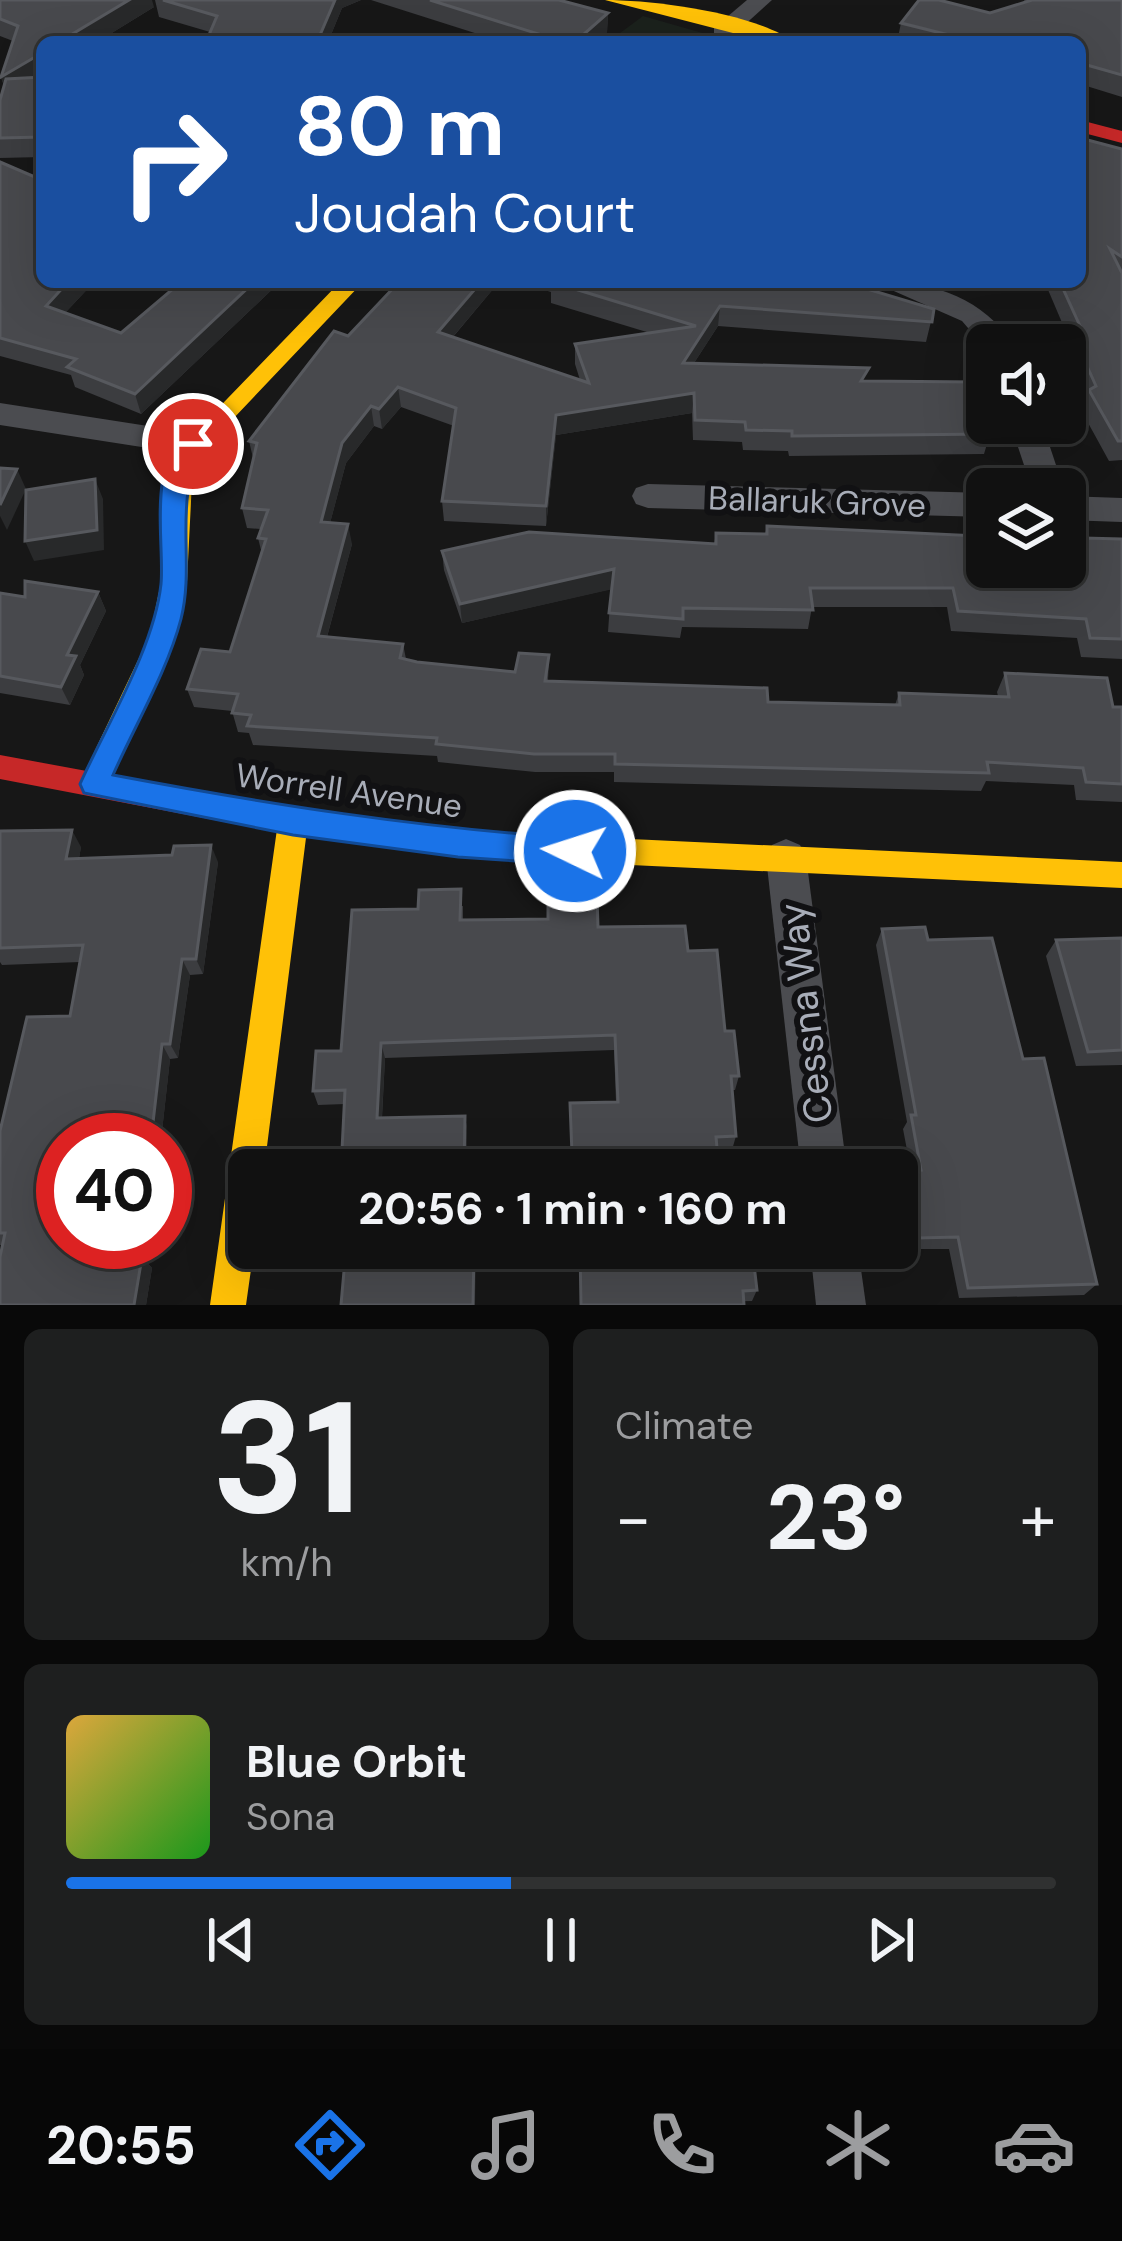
<!DOCTYPE html>
<html lang="en">
<head>
<meta charset="utf-8">
<style>
	:root { --surface:#111; --page:#1e1f1f; --text:#f1f3f6; --muted:#9c9d9f; --line:#303131; --accent:#1a73e8 }
	body { margin:0; font-family:"DM Sans",sans-serif; background:var(--page); color:var(--text); height:100vh; display:flex; flex-direction:column; font-size:45px; white-space:nowrap }
	* { box-sizing:border-box; margin:0 }
	p { font-size:39px; color:var(--muted) }
	.icon { flex:none; width:66px; height:66px; fill:none; stroke:currentColor; stroke-width:2; stroke-linecap:round; stroke-linejoin:round }
	.map { position:relative; height:1305px; overflow:hidden }
	.side { display:flex; flex-direction:column; gap:24px; padding:24px; background:#090909; flex:1 }
	.side>* { flex:none }
	.banner { position:absolute; left:36px; top:36px; width:1050px; height:252px; border-radius:18px; box-shadow:0 12px 48px #0002,0 0 0 3px var(--line); background:#1a4fa0; color:#fff; overflow:hidden }
	.buttons { position:absolute; left:966px; top:324px; display:grid; gap:24px }
	.buttons a { display:grid; place-items:center; width:120px; height:120px; border-radius:18px; background:var(--surface); box-shadow:0 12px 48px #0002,0 0 0 3px var(--line); font-size:60px }
	.speed { position:absolute; left:36px; top:1113px; display:flex; gap:24px; font-size:60px; font-weight:700; text-align:center }
	.speed>* { display:grid; place-content:center; width:156px; height:156px; border-radius:50%; background:var(--surface); box-shadow:0 12px 48px #0002,0 0 0 3px var(--line); line-height:1 }
	.speed .limit { border:18px solid #d22; background:#fff; color:#111 }
	.pin { position:absolute; display:grid; place-items:center; width:102px; height:102px; color:#fff; margin:-51px; border:6px solid #fff; border-radius:50%; box-shadow:0 3px 12px #0007 }
	.me { position:absolute; width:132px; margin:-66px; rotate:274deg; stroke-linejoin:round; filter:drop-shadow(0 0 9px #0008) }
	.turn { display:flex; align-items:center; gap:42px; height:252px; padding:0 60px; font-size:54px }
	.turn .icon { width:156px; height:156px; stroke-width:2.5 }
	.turn b { display:block; font-size:84px; line-height:102px }
	.big { font-size:90px; font-weight:700; line-height:1.1 }
	.side .widget { flex:1; display:flex; flex-direction:column; justify-content:center; gap:18px; min-width:0; padding:0 42px; border-radius:18px; background:var(--page) }
	.side .dial { align-items:center; gap:0 }
	.dial b { font-size:156px; line-height:1 }
	.song { display:flex; align-items:center; gap:36px }
	.cover { width:144px; height:144px; border-radius:18px; background:linear-gradient(135deg,hsl(40 70% 55%),hsl(120 70% 35%)) }
	.played { height:12px; border-radius:6px; background:linear-gradient(90deg,var(--accent) 45%,var(--line) 45%) }
	.keys { display:flex; justify-content:space-around; direction:ltr }
	.heat { display:flex; justify-content:space-between; align-items:center; font-size:66px; direction:ltr }
	.side .tiles { flex:1; display:grid; gap:24px; grid-template-columns:1fr 1fr }
	.widget:last-child { grid-column:span 2 }
	.trip { position:absolute; left:228px; top:1149px; width:690px; height:120px; border-radius:18px; background:var(--surface); box-shadow:0 12px 48px #0002,0 0 0 3px var(--line); font-weight:700; line-height:120px; text-align:center }
	.tab-bar { display:flex; height:192px; justify-content:space-around; align-items:center; background:#070707; color:var(--muted) }
	.tab-bar .icon { width:84px; height:84px }
	.tab-bar .current { color:var(--accent) }
	.tab-bar b { font-size:54px; color:var(--text) }
	.map>svg:first-child { display:block }
</style>
</head>
<body>
<div class="map">
<svg width="1122" height="1305" viewBox="0 0 1122 1305">
	<rect width="100%" height="100%" fill="#171717"/>
	<path fill="#1b211c" d="M643 16 734 42H608Z"/>
	<g fill="none" stroke-linecap="round" stroke-linejoin="round">
		<g fill="#4b4c50" fill-rule="evenodd">
			<path d="M747 0H772L730 38H714V28Z"/>
			<path d="M883 282C936 282 983 299 1014 345H987V350L962 321 887 288Z"/>
			<path d="M0 403 193 433 204 436 209 444 204 452 193 455 0 425Z"/>
			<path d="M1010 423H1042L1064 489H1032Z"/>
			<path d="M648 484 987 493V517L648 508 636 504 632 496 636 488Z"/>
			<path d="M1065 496 1122 498V522L1065 520Z"/>
			<path d="M786 839 800 845 806 857 847 1170H801L766 857 772 845Z"/>
			<path d="M810 1248H858L866 1305H816Z"/>
		</g>
		<g fill="#ffc107" fill-rule="evenodd">
			<path d="M605 0C655 0 754 13 794 42H768Z"/>
			<path d="M340 282H363L193 461 187 582 176 635 104 793 94 796 84 793 79 784 150 635 161 582 169 459Z"/>
			<path d="M293 809 303 813 308 822 264 1170H249V1248H254L246 1305H210L278 822 283 813Z"/>
			<path d="M484 832 1122 862V888L484 858 473 854 469 845 473 836Z"/>
		</g>
		<g fill="#c62828" fill-rule="evenodd">
			<path d="M1080 120 1122 131V143L1080 132Z"/>
			<path d="M0 755 293 809 484 832 495 836 499 845 495 854 484 858 293 835 0 779Z"/>
		</g>
	</g>
	<g fill="#3c3d40">
		<path d="M0 0 154 7 97 42H42V76L39 77H42V157L0 158V100L4 86 1 77 13 41 0 36Z"/>
		<path d="M155 0H361L342 8 328 42H206L210 32 159 17Z"/>
		<path d="M371 0H559L608 13 607 32 596 42H503Z"/>
		<path d="M1024 0H1122V97L1080 84V42H897L901 23 990 13 1025 2Z"/>
		<path d="M1122 149V460L1109 461 1081 410 1085 400 1065 355V345H1062L1066 332 1046 285 1034 282H1080Z"/>
		<path d="M0 162 42 282H94L65 313 121 333 173 289 172 285 163 282H280L141 414 75 387 71 375 0 356Z"/>
		<path d="M399 282H499L453 337 580 380 575 364V344L650 333 551 303V292L518 282H844L934 309 926 342 718 326 694 363 866 381 990 434 984 454 789 456 788 451 743 450 742 442 693 440 692 413 556 435 546 526 444 521 442 501 454 426 401 407 382 429 374 426 346 463 330 523 352 544 327 637 403 644 406 659 417 662 515 672 549 655 548 681 768 702 895 705 899 693 998 696 997 692 1005 673 1113 707H1122V802L1076 800 1074 785 986 781 981 791 614 782V772H535L438 762 437 756 253 745 249 733 238 732 232 711 194 707 187 689 230 652 262 554 258 538 261 529 247 528 242 508 253 458 249 441Z"/>
		<path d="M767 526 976 535 977 531 987 567 1082 545 1085 538 1122 539V659L1081 657 1077 638 951 631 947 607H812L808 629 682 627 680 638 608 632 611 589 462 623 444 570 442 551 714 544 716 533 765 534Z"/>
		<path d="M98 592 106 611 80 665 84 675 70 705 0 693V593L25 597Z"/>
		<path d="M0 831 81 847 79 858 218 862 203 974 190 975 178 1058 170 1059 161 1140H63V1242H133L130 1257H142L152 1268 146 1305H0L2 1245H0V1131L70 1016 80 962 2 965 0 962Z"/>
		<path d="M463 906V920L598 927 688 951 725 1031 739 1076 735 1090H732L736 1136 732 1150H717L719 1170H597V1166H572L570 1103 616 1102 614 1050 385 1058 382 1118 465 1116 467 1129 466 1170 345 1104 318 1105 313 1091 341 1051 418 909Z"/>
		<path d="M882 929 928 940 1023 1059 1097 1284 1084 1295 959 1298 949 1249H909L897 1183 905 1171H911L903 1129 907 1122 876 945Z"/>
		<path d="M1122 938V1065L1076 1066 1046 956 1056 940Z"/>
		<path d="M757 1290 752 1301 581 1305Z"/>
	</g>
	<g fill="#28292a">
		<path d="M129 0H152L154 7 97 42H59Z"/>
		<path d="M335 0H361L342 8 328 42H317Z"/>
		<path d="M608 13 607 32 596 42H575Z"/>
		<path d="M42 53V76L8 97 1 77Z"/>
		<path d="M68 282H94L53 326 46 306Z"/>
		<path d="M254 282H280L141 414 135 394Z"/>
		<path d="M481 282H499L440 352 438 332Z"/>
		<path d="M720 306 718 326 681 383 683 363Z"/>
		<path d="M398 387 401 407 382 429 379 409Z"/>
		<path d="M694 393 692 413 556 435 546 526V506L556 415Z"/>
		<path d="M371 406 374 426 346 463 325 542 321 522 342 443Z"/>
		<path d="M17 469 26 489 7 530 0 516V505Z"/>
		<path d="M95 479 103 499 104 550 34 561 25 541Z"/>
		<path d="M348 524 352 544 322 655 318 636Z"/>
		<path d="M614 569 613 589 462 623 460 604Z"/>
		<path d="M98 592 106 611 80 665 84 675 70 705 61 687 67 655Z"/>
		<path d="M72 830 81 847 76 876 66 859Z"/>
		<path d="M211 845 218 862 203 974 196 959Z"/>
		<path d="M182 959 190 975 178 1058 170 1044Z"/>
		<path d="M381 1043 385 1058 381 1131 377 1118Z"/>
		<path d="M162 1044 170 1059 161 1140H151Z"/>
		<path d="M465 1116 467 1129 466 1170H464Z"/>
		<path d="M121 1242H133L128 1268 118 1257Z"/>
		<path d="M474 1248 476 1257 475 1305H473Z"/>
		<path d="M142 1257 152 1268 146 1305H134Z"/>
	</g>
	<g fill="#48494d" stroke="#57595e" stroke-width="3">
		<path d="M0 0H129L59 42H42V53L1 77 18 26 0 19Z"/>
		<path d="M163 0H335L317 42H206L217 16Z"/>
		<path d="M430 0H559L608 13 575 42H564Z"/>
		<path d="M919 0H939L990 13 1032 0H1122V75L1080 63V42H977L901 23Z"/>
		<path d="M42 77V137L0 138V100L6 79Z"/>
		<path d="M1080 138 1122 149V257L1110 249 1122 273V441H1118L1089 390 1096 386 1069 326H1080L1060 282H1080Z"/>
		<path d="M0 162 42 180V282H68L46 306 121 333 181 282H254L135 394 67 367 76 359 0 338Z"/>
		<path d="M399 282H481L438 332 589 383 575 344 696 326 552 282H844L934 309 932 322 720 306 683 363 869 368 861 381 977 382 990 434 792 436V431L746 430 745 422 695 420 694 393 556 415 546 506 442 501 456 408 398 387 379 409 371 406 342 443 321 522 348 524 318 636 403 644 400 658 417 662 515 672 519 653 549 655 545 681 767 688 768 702 900 705 899 693 1009 697 1005 673 1107 678 1113 707H1122V784L1086 782 1083 768 987 762 989 773 615 764V754H534L436 744 437 738 247 726 251 715 232 713 238 694 187 689 201 649 230 652 266 539 258 538 268 510 242 508 257 443 249 441 334 331 348 336Z"/>
		<path d="M0 468 17 469 0 505Z"/>
		<path d="M95 479 97 530 25 541 26 490Z"/>
		<path d="M767 526 978 536 977 531H987V567H1065V545H1087L1085 538 1122 539V639L1090 638 1086 619 958 611 953 588H810L813 610 683 608V619L609 613 614 569 460 604 442 551 529 532 716 544V533L767 534Z"/>
		<path d="M25 581 98 592 67 655 76 656 61 687 0 676V593L25 597Z"/>
		<path d="M72 830 66 859 172 855 174 846 211 845 196 959H182L170 1044H162L151 1140H63V1242H121L118 1257H142L134 1305H0V1257L5 1233H0V1131L27 1017 70 1016 83 945 0 948V831Z"/>
		<path d="M461 889 460 920 548 919V898L597 897 598 927 685 926 688 951 717 950 725 1031H734L739 1076H731L736 1136 716 1137 719 1170H599L598 1153 572 1154 570 1103 618 1102 615 1035 381 1043 377 1118 465 1116 464 1170H341L345 1090 313 1091 316 1051H341L352 910 418 909 419 890Z"/>
		<path d="M925 927 928 940 992 938 1023 1059 1044 1058 1097 1284 968 1288 958 1237 917 1238 905 1171 921 1170 911 1115H916L882 929Z"/>
		<path d="M1122 938V1050L1088 1052 1056 940Z"/>
		<path d="M346 1248H474L473 1305H341Z"/>
		<path d="M580 1248H752L757 1290 743 1291 744 1305H581Z"/>
	</g>
	<path fill="#1a73e8" stroke="#114b97" stroke-width="3" d="M193 436 205 444C171 497 196 560 181 619 167 672 135 725 113 775 267 804 419 828 575 838L586 842 591 851 586 861 575 865 458 857 293 835 84 793 80 784C107 724 154 648 161 584 165 545 145 451 193 436Z"/>
	<g text-anchor="middle" stroke-width="12" stroke-linejoin="round" paint-order="stroke">
		<g font-size="33" fill="#a8adb8" stroke="#111113">
			<text transform="translate(817 501) rotate(2)" y="12">Ballaruk Grove</text>
			<text transform="translate(349 790) rotate(8)" y="12">Worrell Avenue</text>
		</g>
		<g font-size="39" fill="#a8adb8" stroke="#111113">
			<text transform="translate(805 1013) rotate(-97)" y="14">Cessna Way</text>
		</g>
	</g>
</svg>
<div class="buttons">
<a><svg class="icon" aria-label="sound" viewBox="0 0 24 24"><path d="M4 9h4l5-4v14l-5-4H4zM17 9q2 3 0 6"/></svg></a>
<a><svg class="icon" aria-label="layers" viewBox="0 0 24 24"><path d="M12 4l9 5-9 5-9-5zM3 14l9 5 9-5"/></svg></a>
</div>
<div class="speed"><div class="limit">40</div></div>
<div class="pin" style="left:193px;top:444px;background:#d93025"><svg class="icon" aria-label="arrive" viewBox="0 0 24 24"><path d="M6 21V4h12l-3 4 3 4H6"/></svg></div>
<svg class="me" style="left:575px;top:851px" viewBox="-20 -20 40 40"><circle r="17" fill="#1a73e8" stroke="#fff" stroke-width="3"/><path d="M0-11L8 9 0 5-8 9z" fill="#fff"/></svg>
<div class="trip">20:56 · 1 min · 160 m</div>
<div class="banner">
<div class="turn"><svg class="icon" aria-label="right" viewBox="0 0 24 24"><path d="M7 20v-9h11M14 6l5 5-5 5"/></svg><div><b>80 m</b>Joudah Court</div></div>
</div>
</div>
<section class="side">
<div class="tiles">
<div class="widget dial"><b>31</b><p>km/h</p></div>
<div class="widget"><p>Climate</p>
<div class="heat"><a>−</a><b class="big">23°</b><a>+</a></div>
</div>
<div class="widget">
<div class="song"><i class="cover"></i><div><b>Blue Orbit</b><p>Sona</p></div></div>
<div class="played"></div>
<div class="keys"><svg class="icon" aria-label="previous" viewBox="0 0 24 24"><path d="M18 5L8 12l10 7zM5 5v14"/></svg><svg class="icon" aria-label="pause" viewBox="0 0 24 24"><path d="M8 5v14M16 5v14"/></svg><svg class="icon" aria-label="next" viewBox="0 0 24 24"><path d="M6 5l10 7-10 7zM19 5v14"/></svg></div>
</div>
</div>
</section>
<nav class="tab-bar">
<b>20:55</b>
<svg class="icon current" aria-label="directions" viewBox="0 0 24 24"><path d="M12 3l9 9-9 9-9-9zM9 14v-3h6M13 9l2 2-2 2"/></svg>
<svg class="icon" aria-label="music" viewBox="0 0 24 24"><path d="M9 18V5l10-2v13"/><circle cx="6" cy="18" r="3"/><circle cx="16" cy="16" r="3"/></svg>
<svg class="icon" aria-label="phone" viewBox="0 0 24 24"><path d="M5 4h4l2 5-3 2q2 4 5 5l2-3 5 2v4C11 20 4 13 5 4z"/></svg>
<svg class="icon" aria-label="climate" viewBox="0 0 24 24"><path d="M12 3v18M4 7l16 10M4 17L20 7"/></svg>
<svg class="icon" aria-label="car" viewBox="0 0 24 24"><path d="M5 17H2v-5l4-1 3-4h7l3 4 3 1v5h-3M9 17h6M6 11h13"/><circle cx="7" cy="17" r="2"/><circle cx="17" cy="17" r="2"/></svg>
</nav>
</body>
</html>
